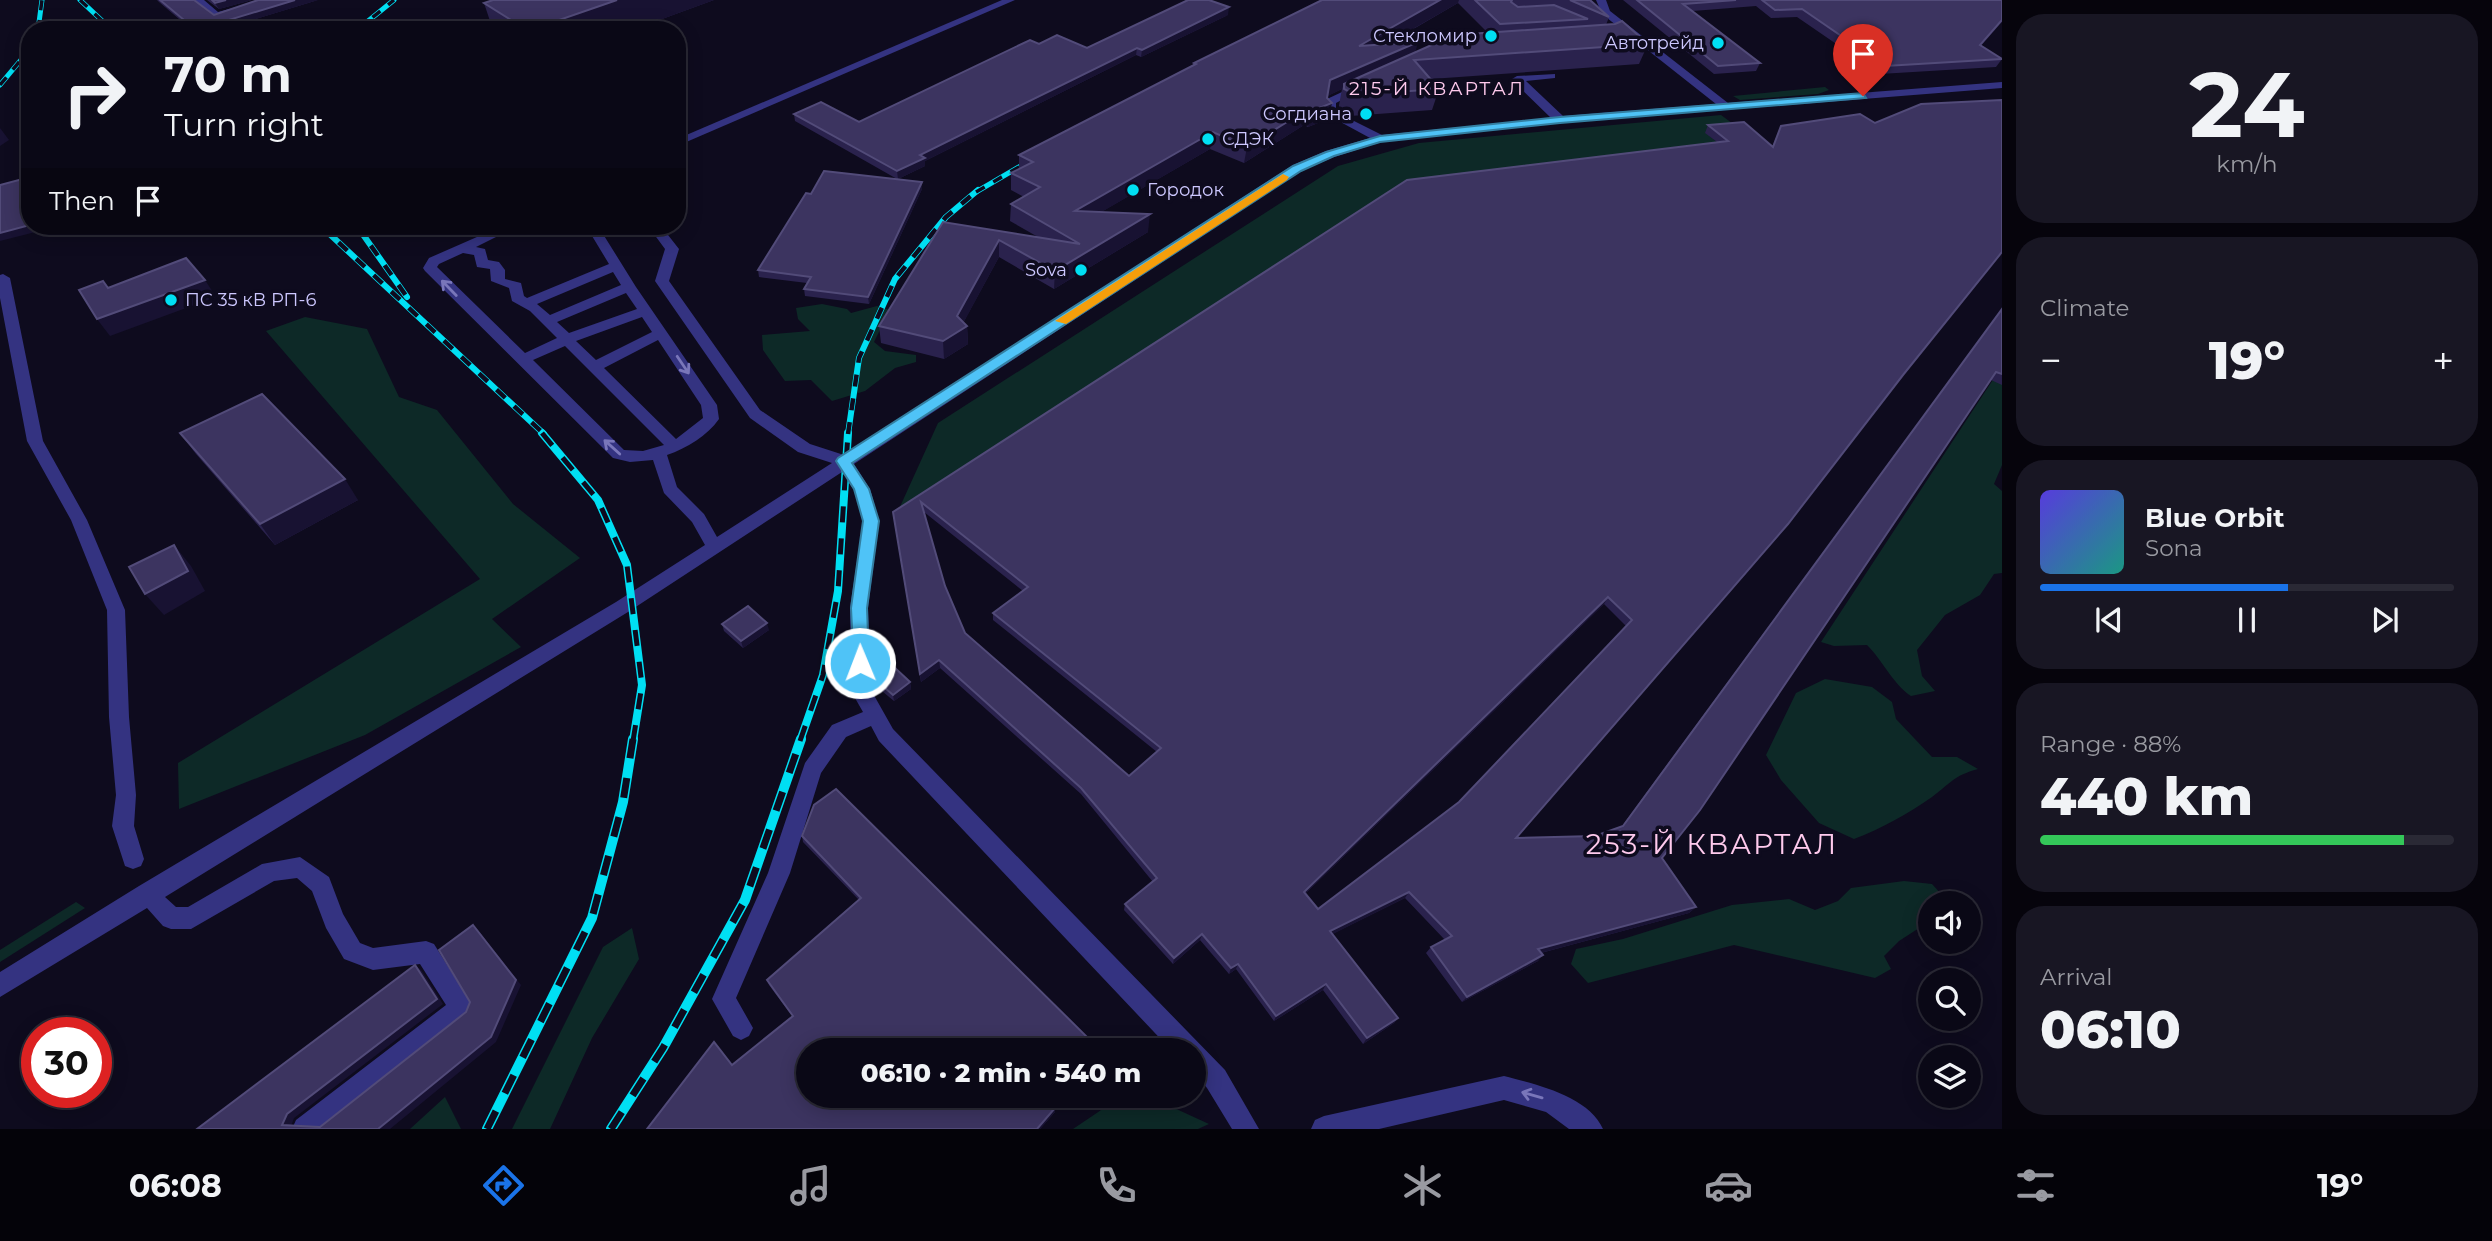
<!DOCTYPE html>
<html lang="en">
<head>
<meta charset="utf-8">
<style>
	:root { --surface:#0a0816; --page:#181623; --text:#f1f3f6; --muted:#999aa1; --line:#2a2935; --accent:#1a73e8 }
	body { margin:0; font-family:Montserrat,sans-serif; background:var(--page); color:var(--text); height:100vh; display:flex; flex-direction:column; font-size:26px; white-space:nowrap }
	* { box-sizing:border-box; margin:0 }
	p { font-size:23px; color:var(--muted) }
	.icon { flex:none; width:38px; height:38px; fill:none; stroke:currentColor; stroke-width:2; stroke-linecap:round; stroke-linejoin:round }
	.map { position:relative; flex:1; overflow:hidden }
	.details { display:flex; flex-direction:column; gap:14px; padding:14px; background:#06040c; width:490px }
	.details>* { flex:none }
	.banner { position:absolute; left:21px; top:21px; width:665px; height:214px; border-radius:28px; box-shadow:0 4px 18px #0003,0 0 0 2px var(--line); background:#0a0816; color:var(--text); overflow:hidden }
	.fabs { position:absolute; left:1918px; top:891px; display:grid; gap:14px }
	.fabs a { display:grid; place-items:center; width:63px; height:63px; border-radius:50%; background:var(--surface); box-shadow:0 4px 18px #0003,0 0 0 2px var(--line); font-size:35px }
	.speed { position:absolute; left:21px; top:1017px; display:flex; gap:14px; font-size:35px; font-weight:700; text-align:center }
	.speed>* { display:grid; place-content:center; width:91px; height:91px; border-radius:50%; background:var(--surface); box-shadow:0 4px 18px #0003,0 0 0 2px var(--line); line-height:1 }
	.speed .limit { border:10px solid #d22; background:#fff; color:#111 }
	.pin { position:absolute; display:grid; place-items:center; width:60px; height:60px; color:#fff; margin:-72px -30px; border-radius:50% 50% 50% 0; rotate:-45deg; box-shadow:0 0 7px #0007 }
	.pin .icon { rotate:45deg }
	.me { position:absolute; width:77px; margin:-38px; rotate:359deg; stroke-linejoin:round; filter:drop-shadow(0 0 5px #0008) }
	.turn { display:flex; align-items:center; gap:24px; height:147px; padding:0 28px; font-size:32px }
	.turn .icon { width:91px; height:91px; stroke-width:2.5 }
	.turn b { display:block; font-size:49px; line-height:60px }
	.then { display:flex; align-items:center; height:66px; padding:0 28px; background:#0003; gap:14px; font-size:26px }
	.big { font-size:52px; font-weight:800; line-height:1.1 }
	.details .card { flex:1; display:flex; flex-direction:column; justify-content:center; gap:10px; min-width:0; padding:0 24px; border-radius:28px; background:var(--page) }
	.details .dial { align-items:center; gap:0 }
	.dial b { font-size:91px; line-height:1 }
	.song { display:flex; align-items:center; gap:21px }
	.cover { width:84px; height:84px; border-radius:10px; background:linear-gradient(135deg,hsl(250 70% 55%),hsl(170 70% 35%)) }
	.played { height:7px; border-radius:4px; background:linear-gradient(90deg,var(--accent) 60%,var(--line) 60%) }
	.keys { display:flex; justify-content:space-around; direction:ltr }
	.heat { display:flex; justify-content:space-between; align-items:center; font-size:38px; direction:ltr }
	.charge { height:10px; border-radius:5px; background:linear-gradient(90deg,#34c759 88%,var(--line) 0) }
	.trip { position:absolute; left:796px; top:1038px; width:410px; height:70px; border-radius:35px; background:var(--surface); box-shadow:0 4px 18px #0003,0 0 0 2px var(--line); font-weight:800; line-height:70px; text-align:center }
	.tab-bar { display:flex; height:112px; justify-content:space-around; align-items:center; background:#040309; color:var(--muted) }
	.tab-bar .icon { width:49px; height:49px }
	.tab-bar .active { color:var(--accent) }
	.tab-bar b { font-size:32px; color:var(--text) }
	main { display:flex; flex:1; min-height:0 }
	.map>svg:first-child { display:block }
</style>
</head>
<body>
<main>
<div class="map">
<svg width="2002" height="1129" viewBox="0 0 2002 1129">
	<rect width="100%" height="100%" fill="#0e0b1e"/>
	<g fill="#0d2927">
		<path d="M1825 87 1829 90 1818 94 1740 100 1733 96Z"/>
		<path d="M1721 115 1740 129 1706 133 1724 148 894 520 938 423 1338 166 1419 143Z"/>
		<path d="M822 304 847 309 851 313 877 306 890 310 874 342 885 351 916 355V362L895 368 865 391 832 401 811 380 785 381 763 350 762 335 810 331 798 319 796 308Z"/>
		<path d="M305 317 367 329 399 397 437 410 513 504 580 558 492 619 521 647 365 735 179 809 178 763 480 579 266 331Z"/>
		<path d="M2002 366V465L1994 484 2002 491V573L1994 574 1980 595 1945 615 1917 650 1922 676 1935 691 1911 696C1893 684 1883 661 1867 645L1834 646 1821 642Z"/>
		<path d="M1825 679 1872 687 1892 702 1896 719 1932 757H1957L1978 769C1953 776 1952 782 1932 797 1909 813 1881 829 1854 839L1819 823 1781 780 1766 755 1796 693Z"/>
		<path d="M1904 881 1932 884 1943 896 1942 903H1930V921L1899 941 1884 956 1891 969 1875 978 1734 945 1588 983 1571 964 1576 949 1623 939 1732 905 1789 899 1815 910 1838 901 1851 888Z"/>
		<path d="M76 902 85 908 0 962V950Z"/>
		<path d="M632 928 639 959 592 1038 550 1129H512L603 947Z"/>
		<path d="M1122 1096H1148L1209 1124 1198 1129H1073Z"/>
		<path d="M445 1097 461 1129H410Z"/>
	</g>
	<g fill="none" stroke-linecap="round" stroke-linejoin="round">
		<g fill="#343381" fill-rule="evenodd">
			<path d="M192 0H204L218 12 262 0H278L216 19Z"/>
			<path d="M1002 0H1015L677 146V139Z"/>
			<path d="M1596 0H1606L1610 11 1728 103 2002 82V88L1560 123 1381 142 1334 157 1301 171 854 464 870 489 879 521 868 608 871 690 893 729 1225 1070 1259 1129H1232L1207 1088 1194 1072V1050H1171L879 741 871 726 846 737 821 773 790 873 736 998 753 1028 749 1036 741 1040 733 1036 712 999 768 873 805 763 832 725 863 712 851 691 850 608 863 521 854 490 842 472 628 612 165 897 176 907H188L262 864 300 857 329 877 343 914 360 943 373 948 426 941 434 944 469 1000 473 1008 469 1016 325 1129H292L296 1120 446 1005 420 964 373 970 344 959 326 928 312 891 297 878 274 881 191 929H171L163 926 147 908 0 997V972L139 886 616 602 705 545 692 522 664 493 653 460 630 462 613 458 425 271 423 268 429 258 502 226H518L476 247 485 249 488 260 499 262 505 270V279L521 283 524 296 527 298 609 264 586 226H598L636 287 717 405 719 419C707 436 687 448 667 455L677 487 704 514 717 537 832 463 798 452 750 418 655 281 665 249 648 226H661L679 249 669 281 760 410 810 444 844 455 1293 165 1326 151 1370 138 1324 113 1327 99 1357 85 1366 87 1336 103V112L1382 135 1551 118 1513 81 1512 79 1517 76 1555 74V78L1526 81 1563 116 1716 104 1602 14ZM463 253 474 255 477 267 490 269 491 281 509 288 512 301 530 311 557 338 525 353 437 267 439 264ZM613 272 621 285 550 315 537 304ZM626 293 637 309 569 333 557 322ZM642 317 652 332 596 360 576 341ZM658 340 701 405 703 418 676 439 604 368ZM565 346 664 445 643 451 624 450 533 360Z"/>
			<path d="M3 274 10 278 43 441 87 520 125 610 129 717 136 795 134 826 144 859 141 866 133 869 125 866 112 826 116 795 109 717 107 610 71 520 27 441 0 298V275Z"/>
			<path d="M1504 1076C1535 1084 1589 1096 1603 1129H1569L1546 1112 1504 1100 1379 1129H1311L1315 1120 1324 1116Z"/>
		</g>
		<defs>
			<g id="rail-far3">
				<path d="M80 0 112 30"/>
				<path d="M38 30 42 0"/>
				<path d="M357 30 394 0"/>
				<path d="M0 85 30 49"/>
				<path d="M976 192 1036 157"/>
			</g>
			<g id="rail-far2">
				<path d="M321 226 544 434"/>
				<path d="M357 226 407 297"/>
				<path d="M848 434 859 358 895 279 946 217 978 190"/>
			</g>
			<g id="rail-far1">
				<path d="M542 433 598 500 627 565 642 685 633 741"/>
				<path d="M800 741 823 675 838 591 848 433"/>
			</g>
			<g id="rail">
				<path d="M487 1129 592 918 623 802 633 739"/>
				<path d="M611 1129 663 1048 745 900 801 739"/>
			</g>
		</defs>
		<use href="#rail-far3" stroke="#00dff3" stroke-width="5"/>
		<use href="#rail-far2" stroke="#00dff3" stroke-width="6"/>
		<use href="#rail-far1" stroke="#00dff3" stroke-width="8"/>
		<use href="#rail" stroke="#00dff3" stroke-width="10"/>
		<use href="#rail-far3" stroke="#0e0b1e" stroke-width="3.5" stroke-dasharray="10" stroke-linecap="butt"/>
		<use href="#rail-far2" stroke="#0e0b1e" stroke-width="4.5" stroke-dasharray="12" stroke-linecap="butt"/>
		<use href="#rail-far1" stroke="#0e0b1e" stroke-width="5" stroke-dasharray="16" stroke-linecap="butt"/>
		<use href="#rail" stroke="#0e0b1e" stroke-width="7" stroke-dasharray="20" stroke-linecap="butt"/>
	</g>
	<g fill="#2a224d" fill-rule="evenodd">
		<path d="M157 0H194L214 15 318 0 220 30H192L159 2Z"/>
		<path d="M207 0H252L219 9Z"/>
		<path d="M714 0 632 30H493L484 3Z"/>
		<path d="M1322 0H1590L1609 17 1606 25 1648 44 1639 64 1431 79 1439 89 1432 110 1350 116 1339 110V105L1342 89 1327 96V98L1332 103 1328 119 1308 127 1304 125 1244 163 1210 149 1101 212 1148 232 1054 289 999 257 963 323 967 326 968 344 944 359 881 343 879 326 943 222 1038 237 1010 221 1011 204 1024 197 1011 190V173L1019 169V155L1193 65 1194 63ZM1458 3 1488 33 1415 52 1386 45Z"/>
		<path d="M1623 0H2002L1981 46 2002 59 1996 67 1880 74 1797 17 1771 18 1756 6 1693 11 1760 63 1756 71 1714 74Z"/>
		<path d="M1228 15 1141 57 1136 55 925 161V166L898 179 922 189 869 304 805 296 804 289 807 283 759 277 758 270 811 194 897 179 795 121 794 114 859 122 1039 44 1087 48Z"/>
		<path d="M1921 104 1517 838 1595 836 1622 826 2002 309V385L1991 380 1662 858 1696 907 1689 913 1541 953 1538 961 1462 1002 1426 953 1431 947 1445 940 1405 898 1332 934 1398 1018 1394 1023 1363 1044 1323 990 1274 1021 1236 969 1229 974 1200 940 1173 964 1124 910 1125 904 1153 882 1081 794 940 668 921 682 893 512 1717 142 1705 133 1708 125 1772 147 1781 126 1875 123ZM924 512 1023 591 993 613V620L1157 752 1129 776 965 633 945 586ZM1604 604 1626 626 1459 802 1318 909 1305 894Z"/>
		<path d="M180 433 358 500 275 545 196 454Z"/>
		<path d="M722 624 769 630 743 648 724 631Z"/>
		<path d="M876 680 910 682 911 689 894 701 877 687Z"/>
		<path d="M802 836 1087 1042 808 1096H1043L1055 1112 1040 1129H647L732 1065 792 1016 769 985 767 980 859 900 803 842Z"/>
	</g>
	<g fill="#181232">
		<path d="M226 0H252L219 9 215 3Z"/>
		<path d="M295 0H318L220 30H196Z"/>
		<path d="M617 0H714L632 30H561L559 20Z"/>
		<path d="M1440 0H1459L1458 3 1355 62 1359 46Z"/>
		<path d="M1229 7 1228 15 1141 57 1142 50Z"/>
		<path d="M2002 20V22L1975 53 1980 45Z"/>
		<path d="M1418 42 1414 58 1344 84 1342 89 1326 97 1330 80Z"/>
		<path d="M1137 48 1136 55 925 161V166L898 179 897 171 920 155Z"/>
		<path d="M1332 103 1328 119 1308 127 1312 111Z"/>
		<path d="M1308 109 1304 125 1244 163 1247 147Z"/>
		<path d="M0 128 9 140 0 146Z"/>
		<path d="M1213 132 1210 149 1074 228 1075 211Z"/>
		<path d="M922 182V189L869 304 868 297Z"/>
		<path d="M1150 214 1148 232 1054 289 1055 271Z"/>
		<path d="M30 226H59L0 241V233Z"/>
		<path d="M999 240V257L959 331 967 326 968 344 944 359 943 341Z"/>
		<path d="M205 280 216 297 110 336 97 319Z"/>
		<path d="M345 479 358 500 275 545 260 524Z"/>
		<path d="M174 545 191 566 205 591 164 615 145 594Z"/>
		<path d="M1608 597 1604 604 1301 898 1304 892Z"/>
		<path d="M767 623 769 630 743 648 741 641Z"/>
		<path d="M939 660 940 668 921 682 920 674Z"/>
		<path d="M910 682 911 689 894 701 893 695Z"/>
		<path d="M1409 892 1405 898 1327 937 1330 931Z"/>
		<path d="M1696 907 1689 913 1533 955 1538 949Z"/>
		<path d="M478 930 521 985 496 1042 390 1129H378L491 1037Z"/>
		<path d="M1202 934 1200 940 1173 964 1174 958Z"/>
		<path d="M1543 955 1538 961 1462 1002 1467 997Z"/>
		<path d="M1238 964 1236 969 1229 974 1231 968Z"/>
		<path d="M415 965 421 970 443 1004 294 1118 290 1129 282 1125 287 1114Z"/>
		<path d="M1326 984 1323 990 1274 1021 1276 1016Z"/>
		<path d="M1398 1018 1394 1023 1363 1044 1367 1038Z"/>
		<path d="M1087 1037V1042L1080 1050H1076Z"/>
		<path d="M1055 1108V1112L1040 1129H1037Z"/>
	</g>
	<g fill="#3c3460" stroke="#524b79" stroke-width="2" fill-rule="evenodd">
		<path d="M160 0H194L214 15 258 0H295L196 30Z"/>
		<path d="M212 0H226L215 3Z"/>
		<path d="M493 0H617L559 20 574 30H527L484 3Z"/>
		<path d="M1188 0H1209L1229 7 1142 50 1137 48 920 155 925 158 897 171 794 114 821 102 859 122 1030 40 1039 44 1057 35 1087 48Z"/>
		<path d="M1322 0H1440L1359 46 1418 42 1330 80 1327 98 1332 103 1312 111 1308 109 1247 147 1213 132 1075 211 1150 214 1055 271 999 240 957 316 967 326 943 341 879 326 943 222 1080 244 1011 204 1040 187 1011 173 1033 162 1019 155 1196 64 1194 63Z"/>
		<path d="M1475 0H1512L1511 2 1518 7 1554 5 1588 19 1500 24Z"/>
		<path d="M1570 0H1590L1609 17Z"/>
		<path d="M1637 0H1736L1683 4 1760 63 1718 66Z"/>
		<path d="M1762 0H2002V20L1980 45 2002 59 1885 66 1802 9 1775 10Z"/>
		<path d="M1622 21 1648 44 1414 60 1439 89 1355 95 1344 89V84L1454 35 1615 24Z"/>
		<path d="M2002 100V252L1903 375 1788 524 1516 838 1595 836 1623 826 2002 309V374L1996 372 1700 810 1662 858 1696 907 1538 949 1543 955 1467 997 1431 947 1452 936 1409 892 1330 931 1398 1018 1367 1038 1326 984 1276 1016 1238 964 1231 968 1202 934 1174 958 1125 904 1157 878 1081 788 939 660 920 674 893 512 1407 180 1728 141 1708 125 1744 122 1773 147 1781 126 1860 114 1875 123 1921 104ZM921 502 1028 587 993 613 1161 748 1129 776 965 633 945 586ZM1608 597 1632 620 1459 802 1318 909 1304 892Z"/>
		<path d="M824 171 922 182 868 297 804 289 811 277 758 270 806 193 811 194Z"/>
		<path d="M30 177V225L0 233V185Z"/>
		<path d="M186 258 205 280 97 319 79 290 103 281 108 288Z"/>
		<path d="M262 394 345 479 260 524 180 433Z"/>
		<path d="M174 545 188 571 145 594 129 567Z"/>
		<path d="M748 606 767 623 741 641 722 624Z"/>
		<path d="M894 667 910 682 893 695 876 680Z"/>
		<path d="M836 789 1087 1037 1076 1050H808V1096H1042L1055 1108 1037 1129H647L714 1042 732 1065 793 1016 767 980 861 898 802 836 814 805Z"/>
		<path d="M473 925 516 980 491 1037 378 1129H197L415 965 437 999 287 1114 282 1125 320 1127 466 1012 470 1002 439 950Z"/>
	</g>
	<defs><path id="oneway-shaft" d="M-6 0H5M1.5-3L5.5 0L1.5 3" fill="none" stroke-width="1.6" stroke-linecap="round" stroke-linejoin="round" transform="scale(1.75)"/></defs>
	<g stroke="#7976ba">
		<use href="#oneway-shaft" transform="translate(449 288) rotate(-134)"/>
		<use href="#oneway-shaft" transform="translate(683 365) rotate(56)"/>
		<use href="#oneway-shaft" transform="translate(612 447) rotate(-138)"/>
		<use href="#oneway-shaft" transform="translate(1532 1095) rotate(-164)"/>
	</g>
	<path fill="#4fc3f7" stroke="#337fa1" stroke-width="2" d="M1863 93 1866 98 1560 123 1380 142 1334 156 1301 171 852 463 869 489 879 521 867 608 869 663 866 668H854L851 608 863 521 854 489 836 461 838 458 1293 166 1326 152 1380 136 1560 117Z"/>
	<path fill="#f59e0b" d="M1283 174 1289 177 1287 180 1066 324 1055 321Z"/>
	<g fill="#00dff3" stroke="#0e0b1e" stroke-width="2.5">
		<circle cx="1491" cy="36" r="7"/>
		<circle cx="1718" cy="43" r="7"/>
		<circle cx="1366" cy="114" r="7"/>
		<circle cx="1208" cy="139" r="7"/>
		<circle cx="1133" cy="190" r="7"/>
		<circle cx="1081" cy="270" r="7"/>
		<circle cx="171" cy="300" r="7"/>
	</g>
	<g text-anchor="middle" stroke-width="7" stroke-linejoin="round" paint-order="stroke">
		<g font-size="18" fill="#cdc8ff" stroke="#0e0b1e" text-anchor="end">
			<text x="1477" y="42">Стекломир</text>
			<text x="1704" y="49">Автотрейд</text>
			<text x="1352" y="120">Согдиана</text>
			<text x="1222" y="145" text-anchor="start">СДЭК</text>
			<text x="1147" y="196" text-anchor="start">Городок</text>
			<text x="1067" y="276">Sova</text>
			<text x="185" y="306" text-anchor="start">ПС 35 кВ РП-6</text>
		</g>
		<g font-size="19" letter-spacing="2" fill="#ffcaed" stroke="#0e0b1e">
			<text x="1437" y="95">215-Й КВАРТАЛ</text>
		</g>
		<g font-size="28" letter-spacing="2" fill="#ffcaed" stroke="#0e0b1e">
			<text x="1712" y="854">253-Й КВАРТАЛ</text>
		</g>
	</g>
</svg>
<div class="fabs">
<a><svg class="icon" aria-label="sound" viewBox="0 0 24 24"><path d="M4 9h4l5-4v14l-5-4H4zM17 9q2 3 0 6"/></svg></a>
<a><svg class="icon" aria-label="search" viewBox="0 0 24 24"><circle cx="10" cy="10" r="6"/><path d="M15 15l6 6"/></svg></a>
<a><svg class="icon" aria-label="layers" viewBox="0 0 24 24"><path d="M12 4l9 5-9 5-9-5zM3 14l9 5 9-5"/></svg></a>
</div>
<div class="speed"><div class="limit">30</div></div>
<div class="pin" style="left:1863px;top:96px;background:#d93025"><svg class="icon" aria-label="arrive" viewBox="0 0 24 24"><path d="M6 21V4h12l-3 4 3 4H6"/></svg></div>
<svg class="me" style="left:860px;top:663px" viewBox="-20 -20 40 40"><circle r="17" fill="#4fc3f7" stroke="#fff" stroke-width="3"/><path d="M0-11L8 9 0 5-8 9z" fill="#fff"/></svg>
<div class="trip">06:10 · 2 min · 540 m</div>
<div class="banner">
<div class="turn"><svg class="icon" aria-label="right" viewBox="0 0 24 24"><path d="M7 20v-9h11M14 6l5 5-5 5"/></svg><div><b>70 m</b>Turn right</div></div>
<div class="then">Then<svg class="icon" aria-label="arrive" viewBox="0 0 24 24"><path d="M6 21V4h12l-3 4 3 4H6"/></svg></div>
</div>
</div>
<section class="details">
<div class="card dial"><b>24</b><p>km/h</p></div>
<div class="card"><p>Climate</p>
<div class="heat"><a>−</a><b class="big">19°</b><a>+</a></div>
</div>
<div class="card">
<div class="song"><i class="cover"></i><div><b>Blue Orbit</b><p>Sona</p></div></div>
<div class="played"></div>
<div class="keys"><svg class="icon" aria-label="previous" viewBox="0 0 24 24"><path d="M18 5L8 12l10 7zM5 5v14"/></svg><svg class="icon" aria-label="pause" viewBox="0 0 24 24"><path d="M8 5v14M16 5v14"/></svg><svg class="icon" aria-label="next" viewBox="0 0 24 24"><path d="M6 5l10 7-10 7zM19 5v14"/></svg></div>
</div>
<div class="card"><p>Range · 88%</p><b class="big">440 km</b><div class="charge"></div></div>
<div class="card"><p>Arrival</p><b class="big">06:10</b></div>
</section>
</main>
<nav class="tab-bar">
<b>06:08</b>
<svg class="icon active" aria-label="directions" viewBox="0 0 24 24"><path d="M12 3l9 9-9 9-9-9zM9 14v-3h6M13 9l2 2-2 2"/></svg>
<svg class="icon" aria-label="music" viewBox="0 0 24 24"><path d="M9 18V5l10-2v13"/><circle cx="6" cy="18" r="3"/><circle cx="16" cy="16" r="3"/></svg>
<svg class="icon" aria-label="phone" viewBox="0 0 24 24"><path d="M5 4h4l2 5-3 2q2 4 5 5l2-3 5 2v4C11 20 4 13 5 4z"/></svg>
<svg class="icon" aria-label="climate" viewBox="0 0 24 24"><path d="M12 3v18M4 7l16 10M4 17L20 7"/></svg>
<svg class="icon" aria-label="car" viewBox="0 0 24 24"><path d="M5 17H2v-5l4-1 3-4h7l3 4 3 1v5h-3M9 17h6M6 11h13"/><circle cx="7" cy="17" r="2"/><circle cx="17" cy="17" r="2"/></svg>
<svg class="icon" aria-label="filters" viewBox="0 0 24 24"><path d="M4 7h16M4 17h16"/><circle cx="9" cy="7" r="2"/><circle cx="15" cy="17" r="2"/></svg>
<b>19°</b>
</nav>
</body>
</html>
